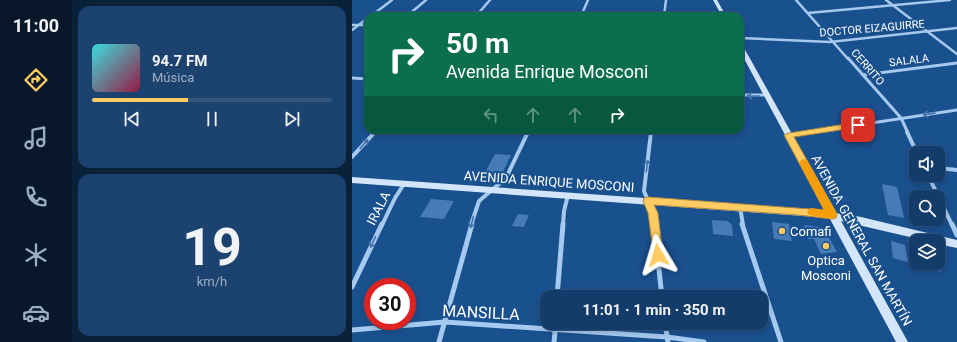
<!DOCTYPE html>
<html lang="es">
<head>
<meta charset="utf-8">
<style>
	:root { --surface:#133c6a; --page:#1c4370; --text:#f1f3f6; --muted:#9dadc1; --line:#32567e; --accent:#ffcc63 }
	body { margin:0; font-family:Roboto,sans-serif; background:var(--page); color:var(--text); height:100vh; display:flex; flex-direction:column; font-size:15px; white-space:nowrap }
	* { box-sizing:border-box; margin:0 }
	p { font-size:13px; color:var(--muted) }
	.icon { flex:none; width:22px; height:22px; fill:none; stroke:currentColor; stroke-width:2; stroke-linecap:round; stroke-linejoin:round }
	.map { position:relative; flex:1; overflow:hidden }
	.drawer { display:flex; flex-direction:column; gap:6px; padding:6px; background:#0a213a; width:280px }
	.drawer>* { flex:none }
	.guide { position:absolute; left:12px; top:12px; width:380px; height:122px; border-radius:12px; box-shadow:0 2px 6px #0003,0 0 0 1px var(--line); background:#0b6e4f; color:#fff; overflow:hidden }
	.tools { position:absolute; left:557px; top:146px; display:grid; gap:8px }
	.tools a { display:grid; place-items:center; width:36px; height:36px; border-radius:8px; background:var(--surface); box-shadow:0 2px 6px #0003,0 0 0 1px var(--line); font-size:20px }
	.speed { position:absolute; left:12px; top:278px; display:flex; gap:8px; font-size:20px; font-weight:700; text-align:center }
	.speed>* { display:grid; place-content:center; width:52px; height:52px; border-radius:50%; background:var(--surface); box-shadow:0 2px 6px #0003,0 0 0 1px var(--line); line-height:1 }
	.speed .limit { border:6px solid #d22; background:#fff; color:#111 }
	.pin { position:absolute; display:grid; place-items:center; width:34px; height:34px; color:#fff; margin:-17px; border-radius:8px; box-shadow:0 2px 6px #0006 }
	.me { position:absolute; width:44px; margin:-22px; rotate:353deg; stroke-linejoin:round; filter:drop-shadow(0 0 3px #0008) }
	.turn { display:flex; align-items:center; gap:14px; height:84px; padding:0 16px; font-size:18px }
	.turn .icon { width:52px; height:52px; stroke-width:2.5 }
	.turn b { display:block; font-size:28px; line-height:34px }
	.lanes { display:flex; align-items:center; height:38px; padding:0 16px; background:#0003; justify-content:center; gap:20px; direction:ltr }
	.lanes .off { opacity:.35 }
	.drawer .card { flex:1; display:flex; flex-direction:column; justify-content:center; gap:6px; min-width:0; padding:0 14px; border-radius:12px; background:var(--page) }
	.drawer .dial { align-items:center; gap:0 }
	.dial b { font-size:52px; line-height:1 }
	.song { display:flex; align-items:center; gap:12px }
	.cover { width:48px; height:48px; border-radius:6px; background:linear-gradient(135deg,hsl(180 70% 55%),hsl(340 70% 35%)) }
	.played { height:4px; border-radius:2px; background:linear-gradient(90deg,var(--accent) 40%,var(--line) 40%) }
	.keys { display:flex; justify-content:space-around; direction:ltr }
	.trip { position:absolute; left:188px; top:290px; width:228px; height:40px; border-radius:12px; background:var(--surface); box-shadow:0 2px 6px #0003,0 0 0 1px var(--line); font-weight:700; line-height:40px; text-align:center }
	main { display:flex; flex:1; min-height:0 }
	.dock { display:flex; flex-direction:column; width:72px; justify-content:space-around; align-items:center; background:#08182a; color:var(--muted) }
	.dock .icon { width:28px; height:28px }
	.dock .selected { color:var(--accent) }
	.dock b { font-size:18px; color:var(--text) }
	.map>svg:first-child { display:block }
</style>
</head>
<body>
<main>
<nav class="dock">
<b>11:00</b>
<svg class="icon selected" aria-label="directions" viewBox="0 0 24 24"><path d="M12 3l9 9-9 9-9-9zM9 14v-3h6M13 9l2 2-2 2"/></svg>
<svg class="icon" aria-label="music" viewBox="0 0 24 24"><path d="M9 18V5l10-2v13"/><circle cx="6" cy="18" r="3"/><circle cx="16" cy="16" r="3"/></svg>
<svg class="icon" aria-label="phone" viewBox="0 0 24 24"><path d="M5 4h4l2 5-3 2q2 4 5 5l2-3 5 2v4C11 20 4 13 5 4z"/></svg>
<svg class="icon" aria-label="climate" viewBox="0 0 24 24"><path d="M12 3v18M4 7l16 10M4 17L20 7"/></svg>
<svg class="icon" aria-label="car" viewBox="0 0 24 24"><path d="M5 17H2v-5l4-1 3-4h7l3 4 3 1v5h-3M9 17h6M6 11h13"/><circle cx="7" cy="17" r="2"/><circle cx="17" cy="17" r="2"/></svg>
</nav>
<section class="drawer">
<div class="card">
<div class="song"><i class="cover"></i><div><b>94.7 FM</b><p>Música</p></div></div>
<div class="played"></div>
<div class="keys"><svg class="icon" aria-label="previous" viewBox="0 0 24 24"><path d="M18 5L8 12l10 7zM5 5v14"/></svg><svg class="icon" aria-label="pause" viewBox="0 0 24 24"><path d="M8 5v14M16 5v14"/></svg><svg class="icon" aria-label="next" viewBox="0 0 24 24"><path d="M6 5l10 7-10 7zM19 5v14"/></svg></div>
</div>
<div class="card dial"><b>19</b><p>km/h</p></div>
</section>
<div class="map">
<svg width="605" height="342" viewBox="0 0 605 342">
	<rect width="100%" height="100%" fill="#19508e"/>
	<g fill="#457cb8">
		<path d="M143 154 159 155 150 174 144 177 131 176Z"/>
		<path d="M530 184 545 187 552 218 536 215Z"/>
		<path d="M79 199 91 200 102 201 92 219 68 217Z"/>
		<path d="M166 214 177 215 172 227 160 226Z"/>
		<path d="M360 220 376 221 380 225 381 236 361 234Z"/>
		<path d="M420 222 437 224 440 241 422 239Z"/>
		<path d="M452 225 467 227 474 232 485 252 469 254 462 239H456Z"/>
		<path d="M539 241 553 245 556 262 541 258Z"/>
		<path d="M563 263H587L589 272 563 265Z"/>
	</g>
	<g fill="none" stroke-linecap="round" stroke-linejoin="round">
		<g stroke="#a5c9ef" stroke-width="2.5">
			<path d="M444 0 496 59"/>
			<path d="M534 0 605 54"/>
			<path d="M456 13 598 0"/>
			<path d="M19 16 40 0"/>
			<path d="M55 16 74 0"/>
			<path d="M124 16 138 0"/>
			<path d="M229 16 236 0"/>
			<path d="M312 16 314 0"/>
			<path d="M0 25H16"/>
			<path d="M0 30 16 18"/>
			<path d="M388 38 478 42 605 28"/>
		</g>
		<g stroke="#a5c9ef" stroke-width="3">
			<path d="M496 58 549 118 556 133"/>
			<path d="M511 75 605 63"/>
			<path d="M0 78 16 79"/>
			<path d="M388 95H414"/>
			<path d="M22 133 24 130"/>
			<path d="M176 133 177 130"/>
			<path d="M299 133V130"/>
			<path d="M454 133 605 110"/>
		</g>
		<g stroke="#a5c9ef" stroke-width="4">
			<path d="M299 132 292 191 301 213 302 225"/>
			<path d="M555 132 565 153"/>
			<path d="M437 135 460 132"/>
			<path d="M0 157 23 132"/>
			<path d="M586 168 605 170"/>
			<path d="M576 175 600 225"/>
			<path d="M388 207 391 225"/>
			<path d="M30 225 43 198 52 184"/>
			<path d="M119 225 127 201 154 178 176 132"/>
			<path d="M211 225 212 211 216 195"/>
		</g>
		<g stroke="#a5c9ef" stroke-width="5">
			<path d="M302 224 310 297"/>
			<path d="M390 224 429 342"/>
			<path d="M600 224 605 235"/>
			<path d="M0 287 30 224"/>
			<path d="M205 297 211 224"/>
			<path d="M313 323 316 342"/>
			<path d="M0 330 93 322 315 337 352 342"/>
			<path d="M87 342 120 224"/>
			<path d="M202 342 204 323"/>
		</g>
		<g fill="#d3e5fa" fill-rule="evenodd">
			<path d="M361 0H365L374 16H370Z"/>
			<path d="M388 44 391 46 484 213 509 217 605 240V248L586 244V241H575L489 221 556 342H544L478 219 464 217 0 183V177L474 211 388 51Z"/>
		</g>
	</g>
	<defs><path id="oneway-shaft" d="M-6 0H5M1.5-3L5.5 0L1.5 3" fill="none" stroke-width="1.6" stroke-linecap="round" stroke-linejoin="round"/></defs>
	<g stroke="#4374ab">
		<use href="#oneway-shaft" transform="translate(401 96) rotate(180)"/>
		<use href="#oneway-shaft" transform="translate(577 114) rotate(172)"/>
		<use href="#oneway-shaft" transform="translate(12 144) rotate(-49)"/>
		<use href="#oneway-shaft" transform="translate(295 166) rotate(-83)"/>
		<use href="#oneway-shaft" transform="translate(120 222) rotate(105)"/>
		<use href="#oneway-shaft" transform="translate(21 242) rotate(116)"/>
	</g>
	<path fill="#ffcc63" stroke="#a68540" d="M506 122 510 125 509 127 442 137 484 212 485 215 484 218 480 219 446 215 302 205 306 213 311 255 309 259 306 260 302 259 296 213 291 201 292 198 296 197 472 210 432 135 437 133Z"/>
	<path fill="#f59e0b" d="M451 159 455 160 484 212 485 215 484 218 480 219 457 215 455 212 457 209 460 208 472 210 447 162Z"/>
	<g fill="#ffcc63" stroke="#19508e" stroke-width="1.5">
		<circle cx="430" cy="231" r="4"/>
		<circle cx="474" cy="246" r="4"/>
	</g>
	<g text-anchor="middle" stroke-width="4" stroke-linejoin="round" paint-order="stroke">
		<g font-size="11" fill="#fff" stroke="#19508e">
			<text transform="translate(520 28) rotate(-5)" y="4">DOCTOR EIZAGUIRRE</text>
			<text transform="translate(557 60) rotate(-7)" y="4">SALALA</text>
			<text transform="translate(516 67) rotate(49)" y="4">CERRITO</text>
		</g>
		<g font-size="13" fill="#fff" stroke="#19508e">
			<text transform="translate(197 181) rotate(4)" y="5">AVENIDA ENRIQUE MOSCONI</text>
			<text transform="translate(26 208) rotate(-63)" y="5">IRALA</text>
			<text transform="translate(510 240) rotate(61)" y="5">AVENIDA GENERAL SAN MARTÍN</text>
		</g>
		<g font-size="13" fill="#fff" stroke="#19508e" text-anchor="start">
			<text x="438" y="236">Comafi</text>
			<text x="474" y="265" text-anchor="middle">Optica<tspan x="474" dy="15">Mosconi</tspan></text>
		</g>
		<g font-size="16" fill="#fff" stroke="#19508e">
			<text transform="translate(129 312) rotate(3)" y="6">MANSILLA</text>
		</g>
	</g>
</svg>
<div class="tools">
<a><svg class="icon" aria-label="sound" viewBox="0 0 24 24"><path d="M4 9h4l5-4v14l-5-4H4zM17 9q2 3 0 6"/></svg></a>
<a><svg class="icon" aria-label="search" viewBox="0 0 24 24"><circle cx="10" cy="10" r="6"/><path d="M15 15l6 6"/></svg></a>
<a><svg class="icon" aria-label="layers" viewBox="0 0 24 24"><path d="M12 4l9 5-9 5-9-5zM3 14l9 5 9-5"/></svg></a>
</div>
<div class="speed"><div class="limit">30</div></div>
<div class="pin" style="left:506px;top:125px;background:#d93025"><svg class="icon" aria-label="arrive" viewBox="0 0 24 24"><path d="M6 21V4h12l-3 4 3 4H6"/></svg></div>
<svg class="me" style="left:306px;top:255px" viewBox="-20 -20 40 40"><path d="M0-17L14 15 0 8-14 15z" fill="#ffcc63" stroke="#fff" stroke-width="4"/></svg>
<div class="trip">11:01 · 1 min · 350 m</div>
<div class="guide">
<div class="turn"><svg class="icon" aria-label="right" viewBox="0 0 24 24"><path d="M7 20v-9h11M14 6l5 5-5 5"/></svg><div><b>50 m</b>Avenida Enrique Mosconi</div></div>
<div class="lanes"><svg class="icon off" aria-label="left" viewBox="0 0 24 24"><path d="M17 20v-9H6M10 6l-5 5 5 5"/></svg><svg class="icon off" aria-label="ahead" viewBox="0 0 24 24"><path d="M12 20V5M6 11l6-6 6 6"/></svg><svg class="icon off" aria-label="ahead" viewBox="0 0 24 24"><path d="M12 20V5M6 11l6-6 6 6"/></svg><svg class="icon" aria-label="right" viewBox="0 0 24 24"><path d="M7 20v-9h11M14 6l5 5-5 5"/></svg></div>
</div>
</div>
</main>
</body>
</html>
